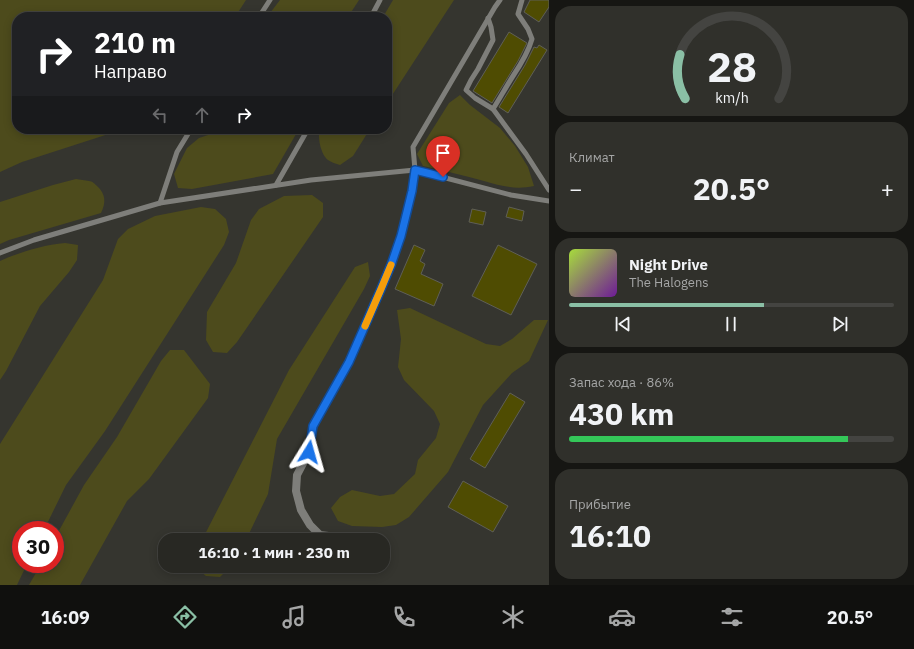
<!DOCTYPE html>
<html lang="ru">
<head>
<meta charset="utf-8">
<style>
	:root { --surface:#282823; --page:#30302b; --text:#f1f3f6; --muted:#a5a6a6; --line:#444441; --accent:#8abfa5 }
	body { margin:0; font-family:"IBM Plex Sans",sans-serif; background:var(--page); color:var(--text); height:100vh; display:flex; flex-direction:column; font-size:15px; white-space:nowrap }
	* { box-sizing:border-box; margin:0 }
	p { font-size:13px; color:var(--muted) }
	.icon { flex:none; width:22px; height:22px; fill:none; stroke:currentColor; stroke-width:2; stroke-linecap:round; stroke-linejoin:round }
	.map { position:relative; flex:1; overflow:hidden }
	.drawer { display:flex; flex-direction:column; gap:6px; padding:6px; background:#161613; width:365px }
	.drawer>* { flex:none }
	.hud { position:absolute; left:12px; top:12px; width:380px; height:122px; border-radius:16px; box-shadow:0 2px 10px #0003,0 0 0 1px var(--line); background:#202124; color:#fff; overflow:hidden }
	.speed { position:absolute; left:12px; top:521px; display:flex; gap:8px; font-size:20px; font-weight:700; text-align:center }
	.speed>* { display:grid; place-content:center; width:52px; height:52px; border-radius:50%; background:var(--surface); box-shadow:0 2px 10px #0003,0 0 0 1px var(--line); line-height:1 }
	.speed .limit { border:6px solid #d22; background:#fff; color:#111 }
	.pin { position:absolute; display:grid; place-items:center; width:34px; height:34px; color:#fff; margin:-41px -17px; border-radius:50% 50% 50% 0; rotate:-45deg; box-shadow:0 0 4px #0007 }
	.pin .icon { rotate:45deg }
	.me { position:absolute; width:44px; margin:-22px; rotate:8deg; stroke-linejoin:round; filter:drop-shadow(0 0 3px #0008) }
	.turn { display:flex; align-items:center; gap:14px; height:84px; padding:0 16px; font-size:18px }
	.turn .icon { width:52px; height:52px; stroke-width:2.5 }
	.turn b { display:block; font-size:28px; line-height:34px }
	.lanes { display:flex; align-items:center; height:38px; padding:0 16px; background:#0003; justify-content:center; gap:20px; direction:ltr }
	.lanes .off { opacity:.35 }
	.big { font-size:30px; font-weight:800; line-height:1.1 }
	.drawer .widget { flex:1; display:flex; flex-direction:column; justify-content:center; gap:6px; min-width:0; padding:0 14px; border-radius:16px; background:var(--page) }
	.drawer .dial { align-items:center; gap:0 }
	.dial svg { height:104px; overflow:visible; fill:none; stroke:var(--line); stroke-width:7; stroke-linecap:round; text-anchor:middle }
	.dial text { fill:var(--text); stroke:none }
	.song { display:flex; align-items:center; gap:12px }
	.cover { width:48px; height:48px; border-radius:6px; background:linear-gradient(135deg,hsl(80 70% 55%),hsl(280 70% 35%)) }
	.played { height:4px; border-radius:2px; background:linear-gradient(90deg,var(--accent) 60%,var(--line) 60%) }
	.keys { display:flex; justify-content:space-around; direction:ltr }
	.heat { display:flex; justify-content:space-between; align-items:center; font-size:22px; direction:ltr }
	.charge { height:6px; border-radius:3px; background:linear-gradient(90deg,#34c759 86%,var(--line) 0) }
	.trip { position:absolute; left:158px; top:533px; width:232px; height:40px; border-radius:16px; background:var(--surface); box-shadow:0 2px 10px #0003,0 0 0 1px var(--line); font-weight:800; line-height:40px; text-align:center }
	.menu { display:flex; height:64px; justify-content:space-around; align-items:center; background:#10100e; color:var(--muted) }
	.menu .icon { width:28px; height:28px }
	.menu .on { color:var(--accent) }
	.menu b { font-size:18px; color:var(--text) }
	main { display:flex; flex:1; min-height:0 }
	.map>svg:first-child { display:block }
</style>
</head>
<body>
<main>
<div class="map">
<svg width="549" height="585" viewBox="0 0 549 585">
	<rect width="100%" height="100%" fill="#35352f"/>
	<g fill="#4d4b1c">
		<path d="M0 0H246L235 17H17V129H124L22 162 0 172Z"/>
		<path d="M280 0H359L348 17H267Z"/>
		<path d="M393 0H454L387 103V17H383Z"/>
		<path d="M460 95 470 105 500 128 515 146 528 167 534 186C515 190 502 186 484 181 464 176 444 170 423 166L417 154 449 103Z"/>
		<path d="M226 129H299L273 174 192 189 178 188 174 174 187 148 199 138Z"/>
		<path d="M320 129H370L353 156 340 165C336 164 331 162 328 160 321 155 317 137 320 129Z"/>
		<path d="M76 179C80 180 85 180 89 181 92 181 95 184 97 186 106 194 106 203 101 213L9 240 0 244V202L53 185Z"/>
		<path d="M312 195 323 203V217L237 342 227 353 213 352 206 340 207 312 236 263 251 220 259 209 284 196Z"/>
		<path d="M201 207 215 209 226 219 229 232 224 245 105 431 66 485 44 530H21V564H27L17 585H0V444L103 280 118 239 128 229 155 216Z"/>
		<path d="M65 243 78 245 77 260 69 272 40 306 6 371 0 380V261C20 252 43 245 65 243Z"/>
		<path d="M368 262 370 276 364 289 277 439 268 494 246 540H202L289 370 355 267Z"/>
		<path d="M410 308 486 344 500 346 512 339 534 320H548L529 361 512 373 483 405 448 472 409 517 396 525 382 527 352 526 338 521 331 508 340 497 352 490 380 496 394 494 415 474 418 460 436 438 440 424 434 411 404 380 398 367 401 339 397 310Z"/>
		<path d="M170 350H184L210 384 208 398 149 479 127 501 80 585H29L41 564H55V538L84 485 117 437 161 361Z"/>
		<path d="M195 566H231L220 577 206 576 195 567Z"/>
	</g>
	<g fill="#4f4c02" stroke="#5f5f57">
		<path d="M530 0H549V7L539 22 524 12Z"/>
		<path d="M509 32 527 43 518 61 492 103 473 91Z"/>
		<path d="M539 45 547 50 508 113 499 107 525 65 534 47 537 48Z"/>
		<path d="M509 207 524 211 522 221 506 217Z"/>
		<path d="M472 209 486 212 483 225 469 222Z"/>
		<path d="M414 245 425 250 420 261 425 264 421 274 443 284 434 306 395 289Z"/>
		<path d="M498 245 537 264 511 315 472 296Z"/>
		<path d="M510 393 525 402 485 468 470 459Z"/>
		<path d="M463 481 508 506 493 532 448 507Z"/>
	</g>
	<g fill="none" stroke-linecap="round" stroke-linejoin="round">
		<g stroke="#7e7e7a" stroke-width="5">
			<path d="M522 0 518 14 528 29 532 39C528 53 521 64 513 76 506 87 500 98 493 109L526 154 549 190"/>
			<path d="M259 17 270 0"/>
			<path d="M371 17 380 0"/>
			<path d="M488 18 491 27 493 40 478 69 471 80 466 90 475 98 493 109"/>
			<path d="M415 170 413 147 495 7 500 0"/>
			<path d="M276 185 308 129"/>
			<path d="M160 203 177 152 191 129"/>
			<path d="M0 253 34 240 160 203 311 180 415 170 511 195 549 201"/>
		</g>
		<path stroke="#7e7e7a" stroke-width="8" d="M362 540 320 535 310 525 301 510 296 491 297 475 309 452 313 426 349 362 381 289 391 265 401 236 412 191 415 170"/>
	</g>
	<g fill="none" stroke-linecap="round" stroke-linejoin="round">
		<defs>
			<path id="route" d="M309 452 313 426 349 362 381 289 391 265 401 236 412 191 415 170 443 177"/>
		</defs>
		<use href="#route" stroke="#114b97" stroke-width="10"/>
		<use href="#route" stroke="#1a73e8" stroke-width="7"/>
		<path stroke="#f59e0b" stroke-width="7" d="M365 326 381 289 391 265"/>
	</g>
</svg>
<div class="speed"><div class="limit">30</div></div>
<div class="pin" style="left:443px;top:177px;background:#d93025"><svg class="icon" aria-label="arrive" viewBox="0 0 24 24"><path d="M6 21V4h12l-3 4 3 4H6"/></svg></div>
<svg class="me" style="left:309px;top:452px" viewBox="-20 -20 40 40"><path d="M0-17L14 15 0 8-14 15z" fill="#1a73e8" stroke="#fff" stroke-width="4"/></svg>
<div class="trip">16:10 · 1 мин · 230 m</div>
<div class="hud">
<div class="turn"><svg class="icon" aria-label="right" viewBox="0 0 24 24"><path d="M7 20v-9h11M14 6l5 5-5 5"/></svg><div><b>210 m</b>Направо</div></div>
<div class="lanes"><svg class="icon off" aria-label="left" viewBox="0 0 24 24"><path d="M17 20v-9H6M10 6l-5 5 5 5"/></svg><svg class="icon off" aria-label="ahead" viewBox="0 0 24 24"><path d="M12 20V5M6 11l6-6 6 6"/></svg><svg class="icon" aria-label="right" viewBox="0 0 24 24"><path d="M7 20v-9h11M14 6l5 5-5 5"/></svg></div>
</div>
</div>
<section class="drawer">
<div class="widget dial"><svg viewBox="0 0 100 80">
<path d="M14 69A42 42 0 1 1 86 69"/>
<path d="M14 69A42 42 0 0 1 10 35" stroke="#8abfa5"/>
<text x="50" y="56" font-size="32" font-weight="700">28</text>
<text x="50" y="72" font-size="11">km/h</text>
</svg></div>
<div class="widget"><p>Климат</p>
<div class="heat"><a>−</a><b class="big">20.5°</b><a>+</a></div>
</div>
<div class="widget">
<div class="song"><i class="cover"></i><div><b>Night Drive</b><p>The Halogens</p></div></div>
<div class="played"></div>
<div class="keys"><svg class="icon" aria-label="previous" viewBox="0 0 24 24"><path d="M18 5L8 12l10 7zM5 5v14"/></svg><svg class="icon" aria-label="pause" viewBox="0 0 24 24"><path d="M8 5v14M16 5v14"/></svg><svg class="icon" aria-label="next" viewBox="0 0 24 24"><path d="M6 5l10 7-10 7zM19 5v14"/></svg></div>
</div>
<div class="widget"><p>Запас хода · 86%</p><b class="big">430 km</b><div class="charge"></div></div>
<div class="widget"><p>Прибытие</p><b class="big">16:10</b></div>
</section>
</main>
<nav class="menu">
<b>16:09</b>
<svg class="icon on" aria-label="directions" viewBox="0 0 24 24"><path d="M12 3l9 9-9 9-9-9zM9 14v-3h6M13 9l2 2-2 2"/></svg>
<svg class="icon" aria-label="music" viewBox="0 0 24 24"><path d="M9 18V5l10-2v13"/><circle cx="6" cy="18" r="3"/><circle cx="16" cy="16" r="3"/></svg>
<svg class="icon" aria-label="phone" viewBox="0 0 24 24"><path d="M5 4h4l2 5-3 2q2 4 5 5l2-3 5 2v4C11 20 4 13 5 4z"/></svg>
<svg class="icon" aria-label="climate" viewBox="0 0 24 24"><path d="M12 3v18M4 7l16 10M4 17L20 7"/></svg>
<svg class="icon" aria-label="car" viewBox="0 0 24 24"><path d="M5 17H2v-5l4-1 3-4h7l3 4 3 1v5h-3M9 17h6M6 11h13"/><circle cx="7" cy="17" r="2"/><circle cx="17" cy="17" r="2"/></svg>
<svg class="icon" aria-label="filters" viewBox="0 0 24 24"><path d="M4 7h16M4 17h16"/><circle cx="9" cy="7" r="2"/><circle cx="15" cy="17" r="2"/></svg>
<b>20.5°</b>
</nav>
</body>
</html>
